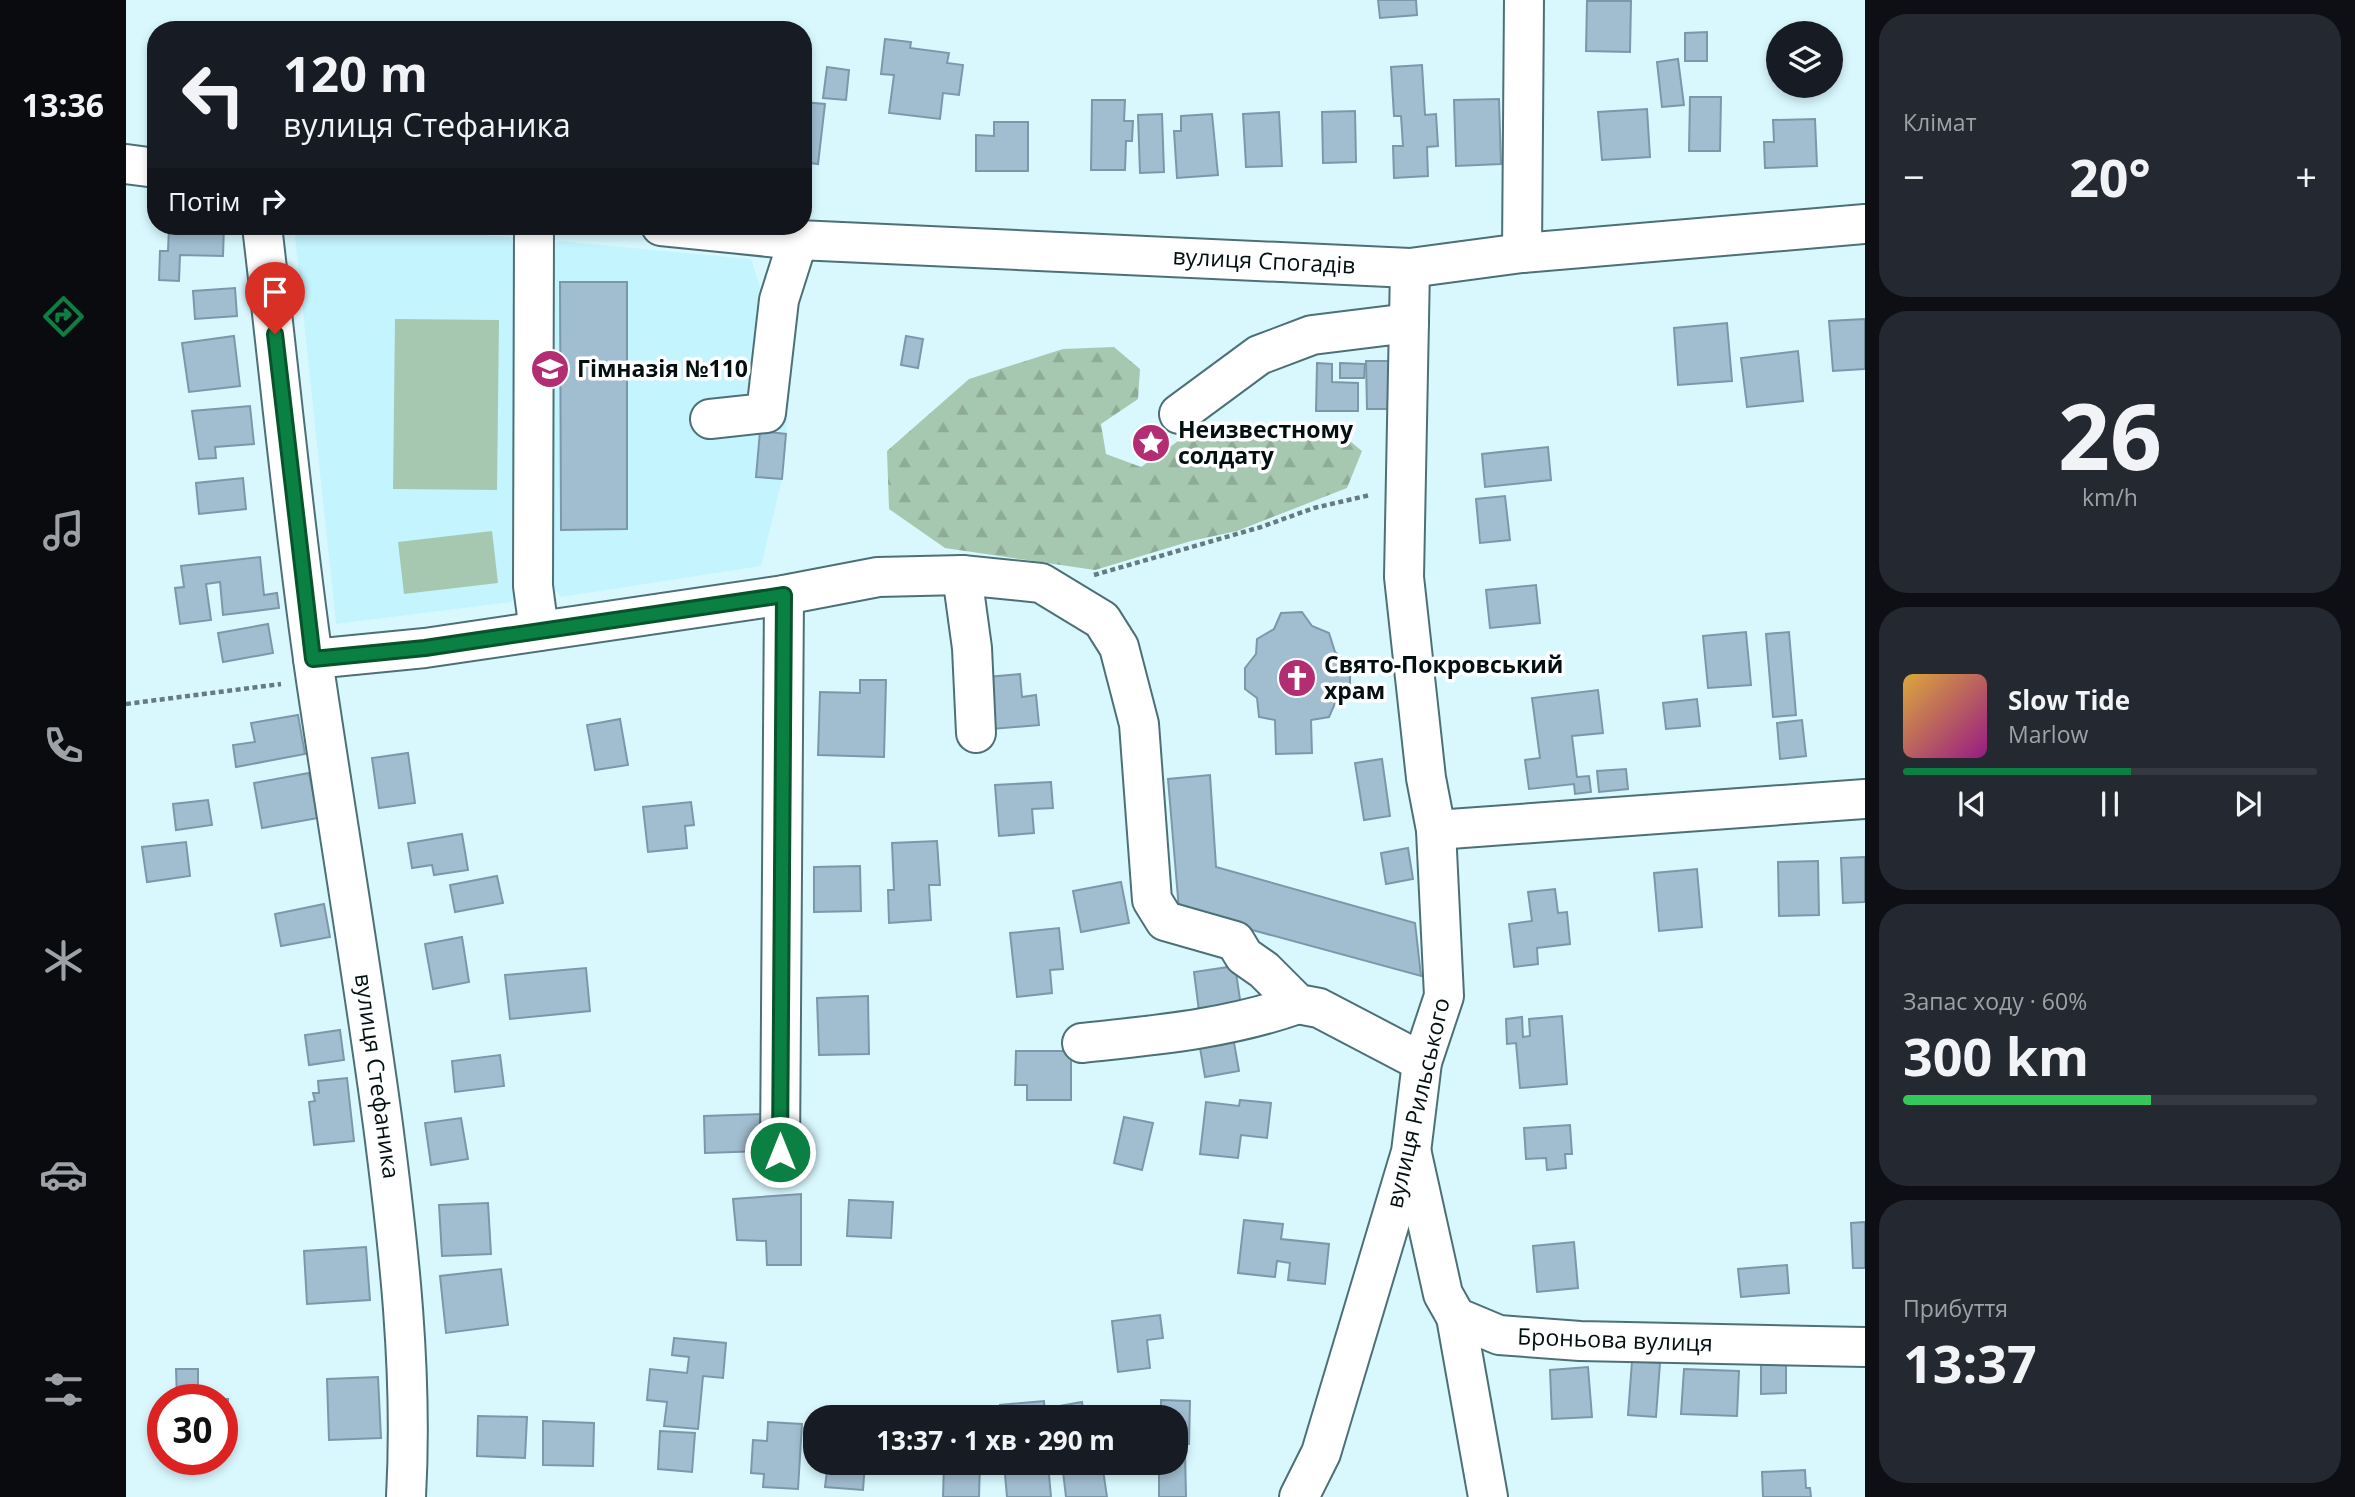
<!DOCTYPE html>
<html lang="uk">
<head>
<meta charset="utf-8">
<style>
	:root { --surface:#171b24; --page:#242831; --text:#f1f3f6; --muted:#9ea1a6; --line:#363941; --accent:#0b8043 }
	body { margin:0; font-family:"Open Sans",sans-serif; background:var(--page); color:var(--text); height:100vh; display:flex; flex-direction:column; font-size:26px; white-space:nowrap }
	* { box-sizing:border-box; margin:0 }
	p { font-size:23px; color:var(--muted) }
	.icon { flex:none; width:38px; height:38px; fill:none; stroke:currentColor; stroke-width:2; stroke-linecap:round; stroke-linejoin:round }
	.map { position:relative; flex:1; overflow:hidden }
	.panel { display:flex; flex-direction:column; gap:14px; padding:14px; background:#0d0f14; width:490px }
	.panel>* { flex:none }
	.banner { position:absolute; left:21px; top:21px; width:665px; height:214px; border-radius:28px; box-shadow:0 4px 10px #0003; background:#171b24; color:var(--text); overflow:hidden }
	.tools { position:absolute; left:1640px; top:21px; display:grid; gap:14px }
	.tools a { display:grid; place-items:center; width:77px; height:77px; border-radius:50%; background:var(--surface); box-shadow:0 4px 10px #0003; font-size:35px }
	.speed { position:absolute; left:21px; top:1384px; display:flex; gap:14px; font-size:35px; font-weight:700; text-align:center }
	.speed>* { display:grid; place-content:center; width:91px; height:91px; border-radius:50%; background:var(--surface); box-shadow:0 4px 10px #0003; line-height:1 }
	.speed .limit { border:10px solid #d22; background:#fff; color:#111 }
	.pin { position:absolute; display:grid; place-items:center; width:60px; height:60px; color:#fff; margin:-72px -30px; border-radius:50% 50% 50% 0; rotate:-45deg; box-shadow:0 0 7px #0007 }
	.pin .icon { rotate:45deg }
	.me { position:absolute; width:77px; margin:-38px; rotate:0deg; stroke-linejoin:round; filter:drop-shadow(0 0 5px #0008) }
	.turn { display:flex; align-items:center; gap:24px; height:147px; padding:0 21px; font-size:32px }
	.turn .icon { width:91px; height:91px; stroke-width:2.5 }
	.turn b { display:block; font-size:49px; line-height:60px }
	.then { display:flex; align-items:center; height:66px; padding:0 21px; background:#0003; gap:14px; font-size:26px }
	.big { font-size:52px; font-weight:700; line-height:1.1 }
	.panel .tile { flex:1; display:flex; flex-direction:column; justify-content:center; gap:10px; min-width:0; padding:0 24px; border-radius:28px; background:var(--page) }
	.panel .dial { align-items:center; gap:0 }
	.dial b { font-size:91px; line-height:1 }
	.song { display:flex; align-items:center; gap:21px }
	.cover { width:84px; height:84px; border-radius:10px; background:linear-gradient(135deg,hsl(40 70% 55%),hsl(310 70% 35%)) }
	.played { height:7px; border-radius:4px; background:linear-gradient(90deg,var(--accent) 55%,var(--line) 55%) }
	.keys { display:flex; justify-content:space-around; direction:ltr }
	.heat { display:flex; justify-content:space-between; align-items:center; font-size:38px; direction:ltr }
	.charge { height:10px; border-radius:5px; background:linear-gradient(90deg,#34c759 60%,var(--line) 0) }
	.trip { position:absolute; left:677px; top:1405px; width:385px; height:70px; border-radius:28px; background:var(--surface); box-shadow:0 4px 10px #0003; font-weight:700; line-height:70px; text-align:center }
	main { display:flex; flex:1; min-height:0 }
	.dock { display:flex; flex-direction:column; width:126px; justify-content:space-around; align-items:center; background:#090b0e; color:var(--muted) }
	.dock .icon { width:49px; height:49px }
	.dock .active { color:var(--accent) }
	.dock b { font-size:32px; color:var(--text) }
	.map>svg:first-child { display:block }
</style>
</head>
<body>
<main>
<nav class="dock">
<b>13:36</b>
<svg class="icon active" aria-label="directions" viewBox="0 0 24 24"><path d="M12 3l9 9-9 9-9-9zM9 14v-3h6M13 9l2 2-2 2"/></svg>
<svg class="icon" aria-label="music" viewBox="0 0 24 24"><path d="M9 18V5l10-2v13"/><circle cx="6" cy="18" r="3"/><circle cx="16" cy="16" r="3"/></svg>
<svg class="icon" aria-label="phone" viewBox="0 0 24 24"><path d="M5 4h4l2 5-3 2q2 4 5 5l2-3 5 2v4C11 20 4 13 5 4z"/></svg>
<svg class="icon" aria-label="climate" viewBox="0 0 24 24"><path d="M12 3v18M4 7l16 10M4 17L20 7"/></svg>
<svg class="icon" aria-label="car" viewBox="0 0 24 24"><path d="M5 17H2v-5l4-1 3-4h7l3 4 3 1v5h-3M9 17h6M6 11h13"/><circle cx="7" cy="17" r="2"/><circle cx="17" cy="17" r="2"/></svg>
<svg class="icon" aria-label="filters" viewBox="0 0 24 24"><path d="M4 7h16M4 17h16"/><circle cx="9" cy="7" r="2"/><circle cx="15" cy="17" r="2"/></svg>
</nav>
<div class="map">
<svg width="1739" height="1497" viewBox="0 0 1739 1497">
	<defs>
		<pattern id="forest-firs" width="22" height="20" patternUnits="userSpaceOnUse" patternTransform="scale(1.75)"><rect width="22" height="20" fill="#a7c8b0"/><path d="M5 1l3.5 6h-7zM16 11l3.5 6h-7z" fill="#8eab96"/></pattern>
	</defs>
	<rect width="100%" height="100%" fill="#d9f8fe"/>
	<path fill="#c4f4fe" d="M172 226H230L384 237 389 251H424L432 241 625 259 638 298 672 304 656 479 635 566 435 597 424 585 391 586 386 602 210 624 168 227Z"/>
	<path fill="url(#forest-firs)" d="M988 347 1014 369 1012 399 975 424 980 454 1015 467 1071 428 1203 424 1236 451 1221 488 1111 531 1065 541 969 570 819 548 763 509 761 451 843 379 937 349Z"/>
	<g fill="#a7c8b0">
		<path d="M269 319 373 320 371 490 267 489Z"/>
		<path d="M366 531 372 583 278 594 272 542Z"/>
	</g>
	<g fill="#a1bdd0" stroke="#7d97aa" stroke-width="2">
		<path d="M1252 0H1290L1291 15 1254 18Z"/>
		<path d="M1461 1H1505L1504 52 1460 51Z"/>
		<path d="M1581 32V61H1559V33Z"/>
		<path d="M759 39 785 42 784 48 823 53 821 63 837 65 833 95 817 93 814 119 763 113 768 75 755 74Z"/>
		<path d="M1552 59 1558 105 1536 107 1531 62Z"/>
		<path d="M1296 65 1299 115 1310 114 1312 146 1301 147 1302 176 1268 178 1267 146H1277L1275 116H1268L1265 67Z"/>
		<path d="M701 67 723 70 720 100 697 98Z"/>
		<path d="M1564 97H1595L1594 151H1563Z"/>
		<path d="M1373 99 1375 164 1330 166 1328 100Z"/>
		<path d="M966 100H999L998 121H1007L1006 141H1000L999 170H965Z"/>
		<path d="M677 102 699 104 692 164 677 162Z"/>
		<path d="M1521 109 1524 157 1476 160 1472 112Z"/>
		<path d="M1229 111 1230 162 1197 163 1196 112Z"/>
		<path d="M1153 112 1156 166 1120 167 1117 114Z"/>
		<path d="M1036 114 1038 172 1014 173 1012 115Z"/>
		<path d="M1086 114 1092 175 1051 178 1048 131H1055V116Z"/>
		<path d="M1689 119 1691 166 1639 168 1638 142H1648L1647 120Z"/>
		<path d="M868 122H902V171H850V135L868 136Z"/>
		<path d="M43 226H98L97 256 54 255 53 281 33 280 34 251H42Z"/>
		<path d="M434 282H501V529L435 530Z"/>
		<path d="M109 288 111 316 69 319 67 291Z"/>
		<path d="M1739 319V369L1707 371 1703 321Z"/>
		<path d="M1601 323 1606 381 1552 385 1548 328Z"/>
		<path d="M108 336 114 386 63 392 56 343Z"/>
		<path d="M780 336 797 339 792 368 775 365Z"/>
		<path d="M1672 351 1677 401 1621 407 1615 358Z"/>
		<path d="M1240 361H1266V409H1241Z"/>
		<path d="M1191 363 1206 364V382L1232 383V411H1190Z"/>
		<path d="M1214 363 1239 364 1238 378H1214Z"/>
		<path d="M124 406 128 444 89 447 90 458 73 459 66 411Z"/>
		<path d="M634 431 660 434 656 479 630 477Z"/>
		<path d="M1422 447 1425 480 1359 487 1356 454Z"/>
		<path d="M117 478 120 509 73 514 70 483Z"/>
		<path d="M1379 496 1384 540 1354 543 1350 499Z"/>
		<path d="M134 557 138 595 151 593 153 608 97 615 94 582 80 584 85 620 54 624 49 588 58 587 55 566Z"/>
		<path d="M1410 585 1414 623 1364 628 1360 590Z"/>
		<path d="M1176 612 1186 626 1203 633 1209 652 1224 665V688L1210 701 1203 717 1185 720 1186 753 1150 754 1149 720 1133 717 1131 698 1119 689V668L1130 654 1131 639 1148 629 1155 613Z"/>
		<path d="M142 624 147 653 97 662 92 633Z"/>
		<path d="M1620 632 1625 685 1582 688 1577 636Z"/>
		<path d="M1663 632 1670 715 1647 717 1640 634Z"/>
		<path d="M894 674 896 697 910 695 913 725 866 729 861 677Z"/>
		<path d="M734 680H760L758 757 692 755 694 692 734 693Z"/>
		<path d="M1472 690 1477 733 1446 736 1451 777 1463 776 1465 792 1449 794 1448 784 1403 789 1399 760 1414 758 1406 698Z"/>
		<path d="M1571 699 1574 726 1540 729 1537 703Z"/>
		<path d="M172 715 179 754 110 767 107 745 129 742 125 723Z"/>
		<path d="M494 719 502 765 469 770 461 725Z"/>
		<path d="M1676 720 1680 756 1654 759 1651 723Z"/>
		<path d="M282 753 289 803 253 808 246 758Z"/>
		<path d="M1256 759 1264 816 1238 820 1229 763Z"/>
		<path d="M1500 769 1502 789 1473 792 1471 771Z"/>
		<path d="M183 773 192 818 136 828 128 783Z"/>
		<path d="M1084 775 1090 867 1289 923 1295 976 1053 910 1042 779Z"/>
		<path d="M925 782 927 808 906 809 908 833 873 836 869 785Z"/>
		<path d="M82 800 86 825 50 830 47 804Z"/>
		<path d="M565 802 568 825 559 826 561 848 522 852 517 807Z"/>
		<path d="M336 834 342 870 308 875 306 865 286 868 282 843Z"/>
		<path d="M811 841 814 885H803L805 920 763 923 762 890H768L766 843Z"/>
		<path d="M60 842 64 876 21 882 16 847Z"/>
		<path d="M1282 848 1287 879 1260 884 1255 853Z"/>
		<path d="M1739 857V902L1717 903 1715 858Z"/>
		<path d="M1692 861 1693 915 1653 916 1652 862Z"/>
		<path d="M734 866 735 911 688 912V867Z"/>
		<path d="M1571 869 1576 927 1533 931 1528 873Z"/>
		<path d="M371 876 377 903 329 912 324 885Z"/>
		<path d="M995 882 1003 923 955 932 947 891Z"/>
		<path d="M1429 889 1432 913 1441 912 1444 944 1411 948 1412 964 1388 967 1383 924 1406 921 1402 892Z"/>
		<path d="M198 904 204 937 155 946 149 914Z"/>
		<path d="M933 928 937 969 924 970 926 993 891 997 884 933Z"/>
		<path d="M336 937 343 982 307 989 299 944Z"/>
		<path d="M1109 966 1116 1013 1074 1019 1068 972Z"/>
		<path d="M460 968 464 1011 384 1019 379 975Z"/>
		<path d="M742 996 743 1054 693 1055 691 998Z"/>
		<path d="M1436 1016 1441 1084 1394 1088 1390 1043 1381 1044 1380 1019 1396 1017 1397 1037 1404 1036 1403 1019Z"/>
		<path d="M214 1030 218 1060 183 1065 179 1035Z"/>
		<path d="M1107 1037 1113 1071 1079 1077 1073 1042Z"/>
		<path d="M890 1051H945V1100H901V1085H889Z"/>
		<path d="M374 1055 378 1086 329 1092 326 1061Z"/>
		<path d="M221 1078 228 1141 188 1145 183 1102 189 1101 187 1093H193L192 1081Z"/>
		<path d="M1114 1100 1145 1103 1141 1138 1115 1135 1112 1158 1074 1154 1080 1102 1113 1106Z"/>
		<path d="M641 1114V1151L579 1153 578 1116Z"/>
		<path d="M998 1117 1027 1123 1016 1170 988 1163Z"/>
		<path d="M335 1118 342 1159 305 1165 299 1123Z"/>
		<path d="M1444 1125 1446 1154H1439L1440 1168 1421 1170 1420 1158 1400 1159 1398 1128Z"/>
		<path d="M675 1194V1265H641L640 1241 611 1240 607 1199Z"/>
		<path d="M723 1200 767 1202 765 1238 721 1236Z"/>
		<path d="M362 1203 365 1254 316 1256 313 1205Z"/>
		<path d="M1118 1220 1157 1224 1155 1239 1203 1244 1199 1284 1162 1280 1164 1263 1151 1261 1149 1277 1112 1273Z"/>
		<path d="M1739 1222V1268H1727L1725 1223Z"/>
		<path d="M1448 1242 1452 1288 1411 1292 1407 1246Z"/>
		<path d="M240 1247 244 1300 181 1304 178 1251Z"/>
		<path d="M1661 1265 1663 1293 1615 1297 1612 1269Z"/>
		<path d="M375 1269 382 1325 320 1333 314 1276Z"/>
		<path d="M1034 1315 1037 1338 1021 1340 1024 1368 992 1372 986 1321Z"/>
		<path d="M548 1338 600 1343 597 1378 577 1376 572 1429 538 1426 541 1402 521 1400 524 1369 561 1373 563 1357 546 1355Z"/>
		<path d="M1635 1360H1660V1393L1635 1394Z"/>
		<path d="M1506 1361 1534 1363 1530 1417 1502 1415Z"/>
		<path d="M1462 1367 1466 1417 1426 1419 1424 1370Z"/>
		<path d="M50 1369H72V1399H102L103 1446H96V1400H51Z"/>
		<path d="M1558 1369 1613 1371 1611 1416 1555 1414Z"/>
		<path d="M252 1377 255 1438 203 1440 201 1379Z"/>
		<path d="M1035 1400 1064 1401 1063 1444H1050V1418H1035Z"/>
		<path d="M918 1401 919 1418H875L874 1405Z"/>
		<path d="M956 1402 958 1418H934L933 1406Z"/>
		<path d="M352 1416 401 1417 399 1458 351 1456Z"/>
		<path d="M417 1421 468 1423 467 1466 417 1465Z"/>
		<path d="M642 1422 676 1424 672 1489 637 1487 638 1474 625 1473 627 1440 641 1441Z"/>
		<path d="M534 1431 569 1433 566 1472 532 1469Z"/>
		<path d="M1050 1451H1059L1060 1497H1033V1463H1050Z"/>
		<path d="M702 1463H739L737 1490 699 1487Z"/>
		<path d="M818 1463H854L853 1497H817Z"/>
		<path d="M878 1463H922L925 1497H881Z"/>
		<path d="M936 1463H976L981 1497H940Z"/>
		<path d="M1679 1470 1680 1488H1684L1685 1497H1637L1636 1472Z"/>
	</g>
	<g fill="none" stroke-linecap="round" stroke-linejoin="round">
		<defs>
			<g id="minor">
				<path d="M0 164 30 168"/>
				<path d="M136 226C154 377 168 529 190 680 212 828 237 976 257 1125 273 1249 287 1372 280 1497"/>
				<path d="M408 226 407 586 413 631"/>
				<path d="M535 226 672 240 1284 268 1396 253 1739 224"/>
				<path d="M1396 253 1398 0"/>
				<path d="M1053 414 1133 355 1186 335 1283 323"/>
				<path d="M584 419 640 413 653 300 672 240"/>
				<path d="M836 575 846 648 850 733"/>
				<path d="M187 659 299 648 658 595 752 577 836 575 915 583 976 620 993 647 1013 724 1026 900 1039 921 1109 941 1118 956 1138 970 1172 1004 1193 1008 1296 1062"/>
				<path d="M1310 830 1739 799"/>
				<path d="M956 1043C1030 1035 1101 1029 1172 1004"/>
				<path d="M654 1152 658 595"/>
				<path d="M1286 1154 1317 1294 1330 1317 1373 1335 1454 1341 1739 1347"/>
				<path d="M1330 1317 1362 1497"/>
				<path d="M1173 1497 1195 1453 1285 1152 1296 1062 1318 996 1310 830 1300 778 1278 577 1284 268"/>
			</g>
		</defs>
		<use href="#minor" stroke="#4d7076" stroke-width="42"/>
		<g stroke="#667b7f" stroke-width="4.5" stroke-dasharray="5 3.5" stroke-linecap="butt">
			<path d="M968 575 1135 527 1188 508 1244 495"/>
			<path d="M0 704 155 684"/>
		</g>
		<use href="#minor" stroke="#fff" stroke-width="38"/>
	</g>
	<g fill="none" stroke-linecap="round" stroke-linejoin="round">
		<defs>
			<path id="route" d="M149 334 187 659 299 648 658 595 654 1152"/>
		</defs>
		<use href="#route" stroke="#07532c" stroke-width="18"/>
		<use href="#route" stroke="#0b8043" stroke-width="12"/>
	</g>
	<defs>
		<symbol id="school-disc" viewBox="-11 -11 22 22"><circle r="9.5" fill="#b32d72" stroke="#fff"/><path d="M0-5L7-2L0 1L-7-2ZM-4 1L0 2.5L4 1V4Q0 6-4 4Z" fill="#fff"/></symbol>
		<symbol id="sight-disc" viewBox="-11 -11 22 22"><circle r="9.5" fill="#b32d72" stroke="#fff"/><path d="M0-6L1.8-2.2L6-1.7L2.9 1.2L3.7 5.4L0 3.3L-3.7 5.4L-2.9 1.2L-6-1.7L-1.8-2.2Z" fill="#fff"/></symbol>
		<symbol id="church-disc" viewBox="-11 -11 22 22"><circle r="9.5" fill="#b32d72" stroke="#fff"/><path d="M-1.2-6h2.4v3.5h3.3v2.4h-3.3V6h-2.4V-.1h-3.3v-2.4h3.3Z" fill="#fff"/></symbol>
	</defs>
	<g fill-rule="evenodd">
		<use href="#school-disc" x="402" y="347" width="44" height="44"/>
		<use href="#sight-disc" x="1003" y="421" width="44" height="44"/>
		<use href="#church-disc" x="1149" y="656" width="44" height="44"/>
	</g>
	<g text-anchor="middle" stroke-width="7" stroke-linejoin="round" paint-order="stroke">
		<g font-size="23" fill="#031012" stroke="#fff">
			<text transform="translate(1138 261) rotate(3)" y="8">вулиця Спогадів</text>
			<text transform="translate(251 1076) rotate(82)" y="8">вулиця Стефаника</text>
			<text transform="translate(1292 1103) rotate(-77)" y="8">вулиця Рильського</text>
			<text transform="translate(1489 1340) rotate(2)" y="8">Броньова вулиця</text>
		</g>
		<g font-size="23" font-weight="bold" fill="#031012" stroke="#fff" text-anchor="start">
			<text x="451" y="377">Гімназія №110</text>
			<text x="1052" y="438">Неизвестному<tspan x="1052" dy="26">солдату</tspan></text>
			<text x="1198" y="673">Свято-Покровський<tspan x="1198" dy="26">храм</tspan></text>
		</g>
	</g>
</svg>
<div class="tools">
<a><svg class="icon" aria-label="layers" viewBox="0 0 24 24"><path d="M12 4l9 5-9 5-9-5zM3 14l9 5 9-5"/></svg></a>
</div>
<div class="speed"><div class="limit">30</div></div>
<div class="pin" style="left:149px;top:334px;background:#d93025"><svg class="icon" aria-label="arrive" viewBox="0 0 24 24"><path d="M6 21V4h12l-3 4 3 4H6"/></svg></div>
<svg class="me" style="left:654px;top:1152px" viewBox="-20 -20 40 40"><circle r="17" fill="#0b8043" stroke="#fff" stroke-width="3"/><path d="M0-11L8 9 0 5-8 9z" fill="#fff"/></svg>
<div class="trip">13:37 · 1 хв · 290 m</div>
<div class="banner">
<div class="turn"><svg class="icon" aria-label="left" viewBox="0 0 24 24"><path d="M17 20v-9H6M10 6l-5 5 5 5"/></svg><div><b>120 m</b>вулиця Стефаника</div></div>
<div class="then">Потім<svg class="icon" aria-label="right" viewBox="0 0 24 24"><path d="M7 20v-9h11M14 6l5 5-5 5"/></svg></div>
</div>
</div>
<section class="panel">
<div class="tile"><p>Клімат</p>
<div class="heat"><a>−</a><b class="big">20°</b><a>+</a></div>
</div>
<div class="tile dial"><b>26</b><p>km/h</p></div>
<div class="tile">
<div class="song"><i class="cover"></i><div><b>Slow Tide</b><p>Marlow</p></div></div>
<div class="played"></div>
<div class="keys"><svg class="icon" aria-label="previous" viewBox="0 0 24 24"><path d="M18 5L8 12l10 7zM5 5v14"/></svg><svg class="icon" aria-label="pause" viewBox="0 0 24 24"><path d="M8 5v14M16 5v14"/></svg><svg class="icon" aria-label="next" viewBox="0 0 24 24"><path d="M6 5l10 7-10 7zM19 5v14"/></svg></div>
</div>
<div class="tile"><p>Запас ходу · 60%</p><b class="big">300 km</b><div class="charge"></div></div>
<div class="tile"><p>Прибуття</p><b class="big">13:37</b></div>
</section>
</main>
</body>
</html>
